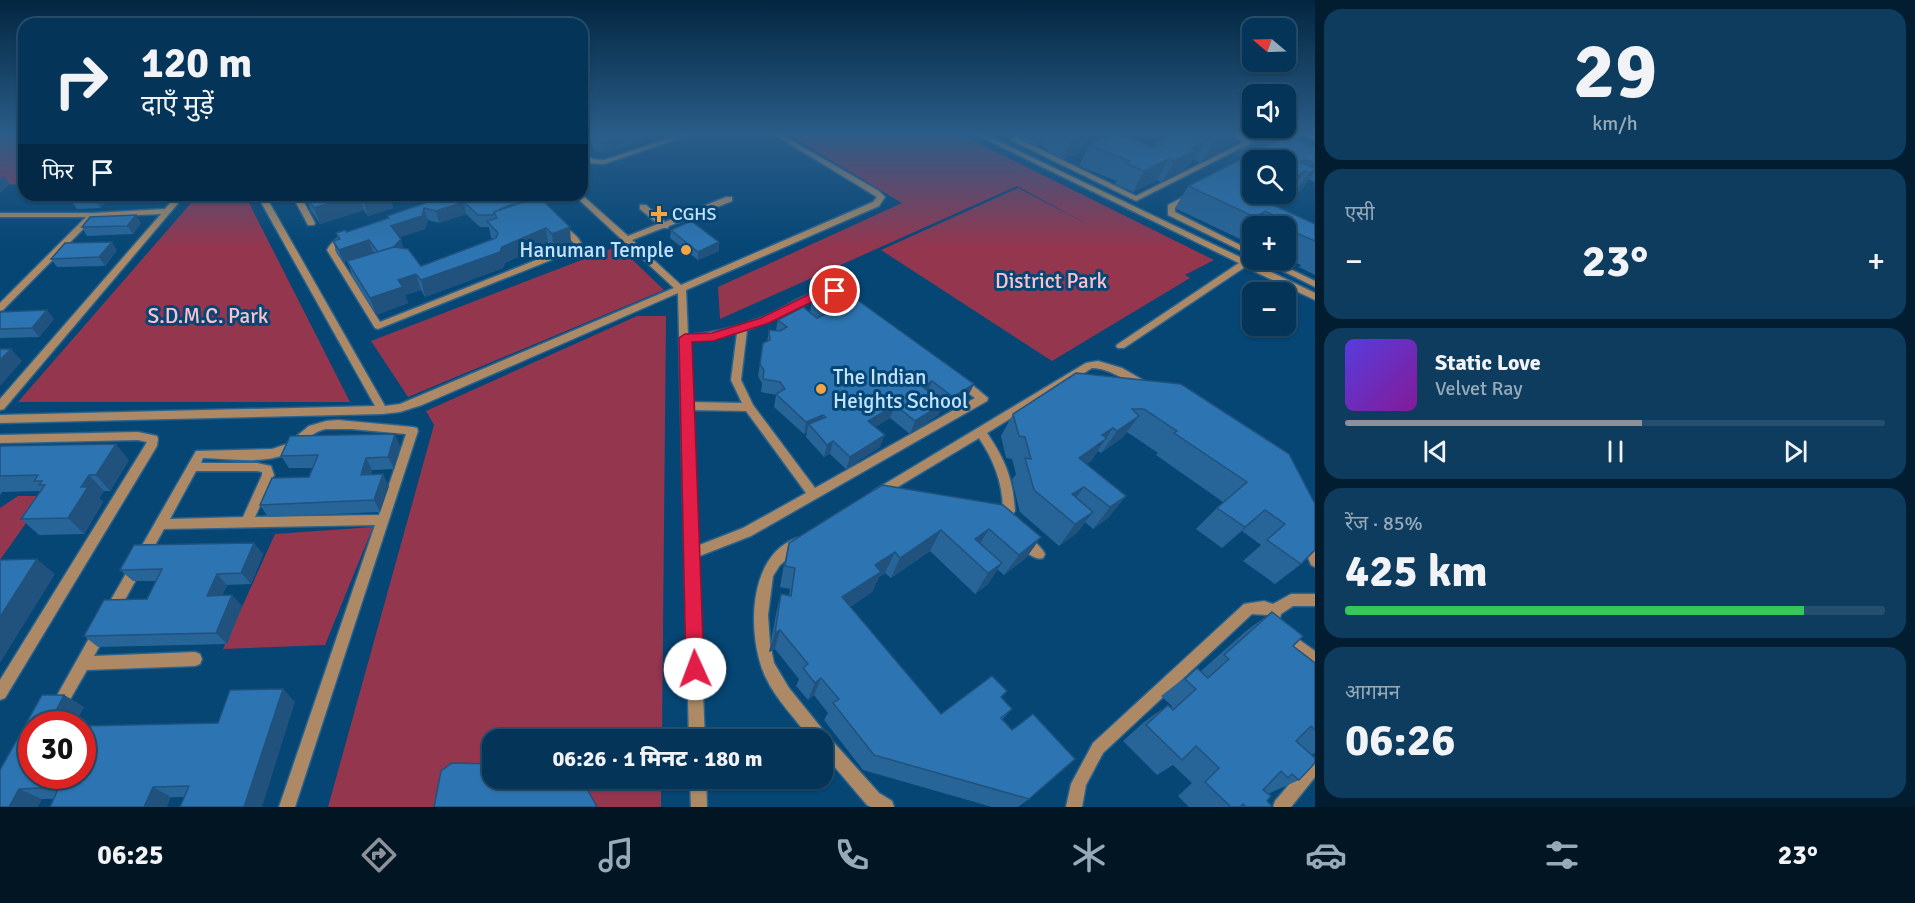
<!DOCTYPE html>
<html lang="hi">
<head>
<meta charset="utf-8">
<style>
	:root { --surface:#043458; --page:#0d3c5e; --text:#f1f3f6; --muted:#97aaba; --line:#254f6e; --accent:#8c9099 }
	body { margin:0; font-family:Signika,"Noto Sans Devanagari",sans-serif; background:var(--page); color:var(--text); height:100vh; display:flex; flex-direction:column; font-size:22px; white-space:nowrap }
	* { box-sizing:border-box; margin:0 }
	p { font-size:20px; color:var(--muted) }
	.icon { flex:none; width:33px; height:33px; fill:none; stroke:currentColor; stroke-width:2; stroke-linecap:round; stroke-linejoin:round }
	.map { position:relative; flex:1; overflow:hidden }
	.sheet { display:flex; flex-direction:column; gap:9px; padding:9px; background:#021d30; width:600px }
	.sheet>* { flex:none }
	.guide { position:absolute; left:18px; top:18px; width:570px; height:183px; border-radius:18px; box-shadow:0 2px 4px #0004,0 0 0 2px var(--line); background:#043458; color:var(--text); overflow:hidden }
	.needle { width:39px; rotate:289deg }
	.tools { position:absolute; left:1242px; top:18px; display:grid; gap:12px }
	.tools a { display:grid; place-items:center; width:54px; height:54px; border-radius:12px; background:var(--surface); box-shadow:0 2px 4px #0004,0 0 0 2px var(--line); font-size:30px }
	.speed { position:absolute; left:18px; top:711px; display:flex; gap:12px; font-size:30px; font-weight:700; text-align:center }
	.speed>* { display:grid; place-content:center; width:78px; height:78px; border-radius:50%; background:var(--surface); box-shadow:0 2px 4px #0004,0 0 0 2px var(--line); line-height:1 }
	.speed .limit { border:9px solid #d22; background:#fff; color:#111 }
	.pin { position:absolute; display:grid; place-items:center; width:51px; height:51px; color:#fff; margin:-26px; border:3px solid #fff; border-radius:50%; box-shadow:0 2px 6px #0007 }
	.me { position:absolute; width:66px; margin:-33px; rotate:358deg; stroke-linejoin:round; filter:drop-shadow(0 0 4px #0008) }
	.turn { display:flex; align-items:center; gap:21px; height:126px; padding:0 24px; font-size:27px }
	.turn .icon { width:78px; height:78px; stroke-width:2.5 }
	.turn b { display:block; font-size:42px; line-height:51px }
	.then { display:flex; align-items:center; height:57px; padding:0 24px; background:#0003; gap:12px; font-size:22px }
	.big { font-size:45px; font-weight:800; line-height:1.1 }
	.sheet .tile { flex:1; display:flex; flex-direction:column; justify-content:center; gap:9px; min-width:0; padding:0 21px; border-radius:18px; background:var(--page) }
	.sheet .dial { align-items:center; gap:0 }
	.dial b { font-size:78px; line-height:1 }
	.song { display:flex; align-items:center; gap:18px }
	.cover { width:72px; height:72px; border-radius:9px; background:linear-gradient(135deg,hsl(250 70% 55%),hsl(290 70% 35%)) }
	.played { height:6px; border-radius:3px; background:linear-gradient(90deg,var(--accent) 55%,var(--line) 55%) }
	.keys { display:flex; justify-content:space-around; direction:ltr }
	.heat { display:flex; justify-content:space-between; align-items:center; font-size:33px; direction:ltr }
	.charge { height:9px; border-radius:4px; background:linear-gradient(90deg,#34c759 85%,var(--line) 0) }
	.trip { position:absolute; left:482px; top:729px; width:351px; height:60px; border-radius:18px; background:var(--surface); box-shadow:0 2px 4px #0004,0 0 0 2px var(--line); font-weight:800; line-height:60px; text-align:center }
	.tabs { display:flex; height:96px; justify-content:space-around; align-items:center; background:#021523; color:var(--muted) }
	.tabs .icon { width:42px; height:42px }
	.tabs .selected { color:var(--accent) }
	.tabs b { font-size:27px; color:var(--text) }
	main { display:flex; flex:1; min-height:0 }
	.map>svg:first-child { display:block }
</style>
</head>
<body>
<main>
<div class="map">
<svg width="1315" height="807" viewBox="0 0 1315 807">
	<rect width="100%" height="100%" fill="#054675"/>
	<g fill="#95364f">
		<path d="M0 135H24V184L0 185Z"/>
		<path d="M789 135H962L1214 260 1185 275 1190 278 1052 361 881 250 1018 188 1087 224 1017 186 720 319 718 287 902 203Z"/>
		<path d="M198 195H245L350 402H18Z"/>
		<path d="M618 246 664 290 408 397 371 341Z"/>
		<path d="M637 316H666L662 739 492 740V778L661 779V807H328L434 425 426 411Z"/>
		<path d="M18 496H45L0 560V508Z"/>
		<path d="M373 527 325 645 223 649 275 534Z"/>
	</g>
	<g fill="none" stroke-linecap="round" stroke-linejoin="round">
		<defs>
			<g id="minor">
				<path d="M680 135H689L604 164 588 163 582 157V152L593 159 604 160Z"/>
				<path d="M775 135H782L879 191 885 197 879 206 686 290 688 335C713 333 738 327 761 318 788 308 812 284 843 291L844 293 843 295H831L815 299 775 319 747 330 741 380 753 405 815 488 975 398 957 385 956 382 957 379H965L988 398 987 401 751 536 697 557 705 740H689L678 293 422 405 400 412 382 414 0 423V415L375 406 257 195H265L385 406 400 404 674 288 574 195H582L628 236 658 224 640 209V205H646L665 222 726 197H732V201L669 226 668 228H663L632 240 681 285 873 202 877 197ZM737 333 731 380 742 403 691 402 689 341 715 338ZM691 410 746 411 806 493 743 528 697 546Z"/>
				<path d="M977 135H985L1315 293V300L1245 267 1124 348H1118L1116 346 1118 344 1239 263Z"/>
				<path d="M1017 135H1025L1019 139 1136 196 1244 142 1229 135H1238L1253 142 1136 201 1011 140V138Z"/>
				<path d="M1268 135H1277L1315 150V154Z"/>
				<path d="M177 195H185L4 409 0 410V399L161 214 95 217 3 310 0 311V303L86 217H0V213H93L165 209Z"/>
				<path d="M292 195H300L315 223 314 225H308Z"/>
				<path d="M519 195H528L544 210 540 212H537Z"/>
				<path d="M1187 195 1194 197 1175 208V212L1252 251V256L1168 215V205Z"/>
				<path d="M558 226C567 226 580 237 582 246L581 248 378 329 375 328 327 250C331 242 338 236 348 237V241L338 245 335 250 380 322 574 245 573 242 558 230Z"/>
				<path d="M1261 260H1271L1315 281V287Z"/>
				<path d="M1098 361 1122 368 1148 383 1149 386 1148 389C1135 390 1115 368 1092 368L987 433C1005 459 1013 479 1015 511 1011 518 1003 526 995 524L993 520 1003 509C1002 481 994 461 979 438L881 497 877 499 873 497 871 494 873 491 1086 363Z"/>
				<path d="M338 420 413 427 417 428 418 431 295 807H279L375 525 164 529 116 616 111 618 106 616 104 612 196 451 272 449 287 444 309 426 326 421ZM326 429H351L406 434 379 515 255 517 274 475 271 466 257 463H201L203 458C230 459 262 464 287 454 303 447 309 432 326 429ZM196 471H257L262 472V475L243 517 170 519Z"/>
				<path d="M138 432 157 436 158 439 157 446 5 698 0 700V680L147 442 138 440 0 443V435Z"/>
				<path d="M1022 534C1030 537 1041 546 1045 554L1043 558C1033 561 1021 548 1016 539L1018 535Z"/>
				<path d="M1308 537 1312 538 1315 544V567L1311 565 1302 542 1304 538Z"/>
				<path d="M797 538 801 539 803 543 801 547 780 565 773 576 768 615 770 644 774 663 789 688 827 735 879 793 892 801 894 807H871L867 805 822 752V740H811C796 719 776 700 765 676 747 636 747 555 797 538Z"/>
				<path d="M1291 594H1315V606H1293L1281 614 1279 622 1274 624 1269 622 1267 615 1252 614 1103 753 1086 785 1082 807H1066L1071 784 1093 743 1244 604 1264 601 1273 604Z"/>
				<path d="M101 625 106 626 108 631 94 656 195 652 200 654 202 659 200 664 195 666 87 670 56 724H41L96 626Z"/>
				<path d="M1284 629 1315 651V667L1279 641 1277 636 1279 631Z"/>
				<path d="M1315 757V777L1291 807H1273L1275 801 1310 760Z"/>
				<path d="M690 778H706L707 807H691Z"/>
			</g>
			<path id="major" d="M1306 135H1315V139L1308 137Z"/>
		</defs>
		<use href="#minor" stroke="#28628e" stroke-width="3"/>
		<use href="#major" stroke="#28628e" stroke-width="2"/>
		<use href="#minor" fill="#ad8a65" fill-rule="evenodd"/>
		<use href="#major" fill="#f5d8bb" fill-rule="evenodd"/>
	</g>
	<g fill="#276599" fill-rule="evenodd">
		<path d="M582 135H642V142L601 154 593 147V140L587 141 582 137Z"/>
		<path d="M1022 135H1087L1079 153 1063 159 1047 152 1048 149 1040 145 1036 146 1020 139Z"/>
		<path d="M1171 135 1232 143 1226 145 1222 152 1201 163 1195 160 1189 163 1184 171 1162 182 1157 180 1133 192 1115 184 1117 181 1079 166 1089 145 1153 147 1157 140Z"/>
		<path d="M1287 136 1315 147V182L1309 179 1301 190 1293 194 1290 193 1285 199 1275 204 1263 199V200L1315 224V275L1299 267 1301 265 1286 258V226H1252V235L1249 233 1240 239 1175 208 1188 186ZM1252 160H1286V194H1252Z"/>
		<path d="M77 195H113L100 208 77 209 71 200Z"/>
		<path d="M305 195H389L393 208 368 216 364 210 320 224 311 211Z"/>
		<path d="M449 195H522L571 243 554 250 548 243 505 263 503 268 425 297 421 290 405 295 408 303 376 315 353 277 347 261 343 262 337 254 333 241 338 239 336 233 347 232 388 218 387 216ZM466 214 480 227H489L491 237 492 239 421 266 404 249 399 237 425 229 428 220 439 223ZM373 252 374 253 352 259Z"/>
		<path d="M141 223 133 234 87 236 82 227Z"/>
		<path d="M671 230 719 242V251L698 260 670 238Z"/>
		<path d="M117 250 105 266 57 267 51 259Z"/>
		<path d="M812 299 974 384 968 396 948 409 943 405 938 415 910 434 890 418 875 427 880 447 846 469 830 454 824 457 806 437 807 432 804 434 774 407 776 395 761 392 762 383 758 376 763 343 767 342 769 330H776L778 320 818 318 810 312Z"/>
		<path d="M0 312 54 319 39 337 0 338Z"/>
		<path d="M1076 373 1289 454 1301 564 1275 584 1243 561 1261 545 1242 531 1222 548 1196 529 1223 502 1156 455 1158 453 1127 432 1122 438 1101 453 1098 451 1091 461 1086 464 1126 496 1108 518 1093 529 1085 522 1077 533 1059 546 1020 512 1012 480 1016 474 1012 459 1006 458 1001 436 1013 414Z"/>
		<path d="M0 446 129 460 110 491H104L99 498 103 502 84 534 39 535 21 519 40 491 2 492 0 495Z"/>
		<path d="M400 446 394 469 372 470 371 474 389 486 380 512 268 517 260 505 309 477 313 468H289L281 456Z"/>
		<path d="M882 485 1041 537 1026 558 1004 575 997 569 988 584 975 594 930 551 891 578 885 573 879 577 872 592 850 607 941 714 1007 691 1001 698 1012 709 1002 720 1029 799 1018 807H992L863 770 824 720 828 713 814 695 808 700 796 686 799 679 775 649 769 652 776 614 781 594 789 596 790 589 780 587 784 564 789 543Z"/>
		<path d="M263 554 251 584 227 585 222 596 242 606 227 644 98 647 84 636 147 599 156 581H133L120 570Z"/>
		<path d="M1272 612 1293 646 1315 663V753L1311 755 1299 780 1268 794 1267 801 1273 807H1189L1178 796 1192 783 1173 765 1157 775 1123 741 1144 722 1168 705 1170 708 1172 706 1161 696 1197 668 1201 671 1246 631Z"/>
		<path d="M64 695 84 707 32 776 295 702 184 797 42 799 37 807H0Z"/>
	</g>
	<g fill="#20527d">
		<path d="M586 135H595L593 136V140L587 141Z"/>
		<path d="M627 135H642V142L601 154V143Z"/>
		<path d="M1041 135H1044L1040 145 1036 146Z"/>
		<path d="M1081 135H1087L1079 153 1063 159 1072 139Z"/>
		<path d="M1226 135H1237L1232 143 1226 145 1222 152 1201 163 1213 142Z"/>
		<path d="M1207 139 1195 160 1189 163 1184 171 1162 182 1174 161 1190 148Z"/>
		<path d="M1169 159 1157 180 1133 192 1144 171Z"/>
		<path d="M1315 162V171L1301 190 1293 194 1309 173 1307 172Z"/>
		<path d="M1305 171 1285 199 1275 204 1283 194H1286V190L1297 176Z"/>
		<path d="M4 176 10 184 0 193V179Z"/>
		<path d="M1253 194H1259L1248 210 1251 195Z"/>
		<path d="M1264 194H1267L1261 203 1256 206Z"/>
		<path d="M100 195H113L100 208 95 200Z"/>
		<path d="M356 195H359L364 210 320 224 314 208Z"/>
		<path d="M380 195H389L393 208 368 216 363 200Z"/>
		<path d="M464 202 466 214 439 223 436 211Z"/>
		<path d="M424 208 428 220 425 229 395 239 391 226Z"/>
		<path d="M1265 211 1254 226H1252V229L1249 233 1240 239 1255 217Z"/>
		<path d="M136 215 141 223 133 234 127 226Z"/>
		<path d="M570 227 571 243 554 250 552 234Z"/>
		<path d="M546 228 548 243 505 263 503 268 425 297 421 280Z"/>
		<path d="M1292 231 1286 240V238L1289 232Z"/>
		<path d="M401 239 404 251 379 254Z"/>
		<path d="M369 240 373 252 343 262 339 250Z"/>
		<path d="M112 242 117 250 105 266 99 257Z"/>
		<path d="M719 242V251L698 260V252Z"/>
		<path d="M416 274 421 290 405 295 408 303 376 315 370 298 398 280Z"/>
		<path d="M47 310 54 319 39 337 32 328Z"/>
		<path d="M11 349 22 361 0 386V360Z"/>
		<path d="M932 381 927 394 923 387Z"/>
		<path d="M974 384 968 396 948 409 953 397Z"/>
		<path d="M944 403 938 415 910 434 915 421Z"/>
		<path d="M895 405 890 418 864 434 868 421Z"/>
		<path d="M823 415 820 427 809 424 807 432 804 434 806 422Z"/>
		<path d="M1139 416 1122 438 1101 453 1117 431Z"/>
		<path d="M1113 428 1091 461 1064 480 1079 458 1102 435Z"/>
		<path d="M395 434 400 446 394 469 388 457Z"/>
		<path d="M885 435 880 447 846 469 850 457Z"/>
		<path d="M833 441 830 454 824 457 827 445Z"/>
		<path d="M116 444 129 460 110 491 96 475Z"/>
		<path d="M366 458 372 470 367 487 361 475Z"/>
		<path d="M383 474 389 486 380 512 374 500Z"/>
		<path d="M89 475 104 491 99 498 103 502 84 534 68 518 81 487Z"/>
		<path d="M1084 487 1068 508 1072 494Z"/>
		<path d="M1126 496 1108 518 1093 529 1110 507Z"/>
		<path d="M1265 510 1242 531 1222 548 1245 527Z"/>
		<path d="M1093 512 1077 533 1059 546 1075 524Z"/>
		<path d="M989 529 976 550 975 539Z"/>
		<path d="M941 530 930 551 891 578 900 558Z"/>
		<path d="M1041 537 1026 558 1004 575 1019 555Z"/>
		<path d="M254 543 263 554 251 584 241 573Z"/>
		<path d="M895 552 885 573 879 577 872 592 834 617 842 597 875 565Z"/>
		<path d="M37 559 55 574 0 663V617Z"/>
		<path d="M1002 563 988 584 975 594 988 573Z"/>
		<path d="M217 574 227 585 217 607 207 596Z"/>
		<path d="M232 595 242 606 227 644 216 633Z"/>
		<path d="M780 630 775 649 769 652 775 633Z"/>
		<path d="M821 678 814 695 808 700 815 683Z"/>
		<path d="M283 689 295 702 262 807H244Z"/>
		<path d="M64 695 84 707 75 724H49Z"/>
		<path d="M153 787 171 797 167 807H144Z"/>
		<path d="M19 789 42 799 37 807H9Z"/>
	</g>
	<g fill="#2d75b2" stroke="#20527d" stroke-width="1.5">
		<path d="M595 135H627L601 143 593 136Z"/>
		<path d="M1064 135H1081L1073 139Z"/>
		<path d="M1112 135H1124L1154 148 1164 144 1157 140 1171 135H1228L1213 142 1207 139 1190 148 1196 150 1174 161 1169 159 1144 171 1126 163 1130 161 1089 145Z"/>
		<path d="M1287 136 1315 147V162L1314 163 1306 160 1300 162 1315 168V170L1309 173 1305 171 1297 176 1300 178 1291 183 1286 181V160H1252V182L1250 183 1252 184V194H1253L1251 195 1315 224V241L1292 231 1289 232 1286 231V226H1276L1286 221 1265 211 1255 217 1188 186Z"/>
		<path d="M77 195H100L95 200H71Z"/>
		<path d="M305 195H356L314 208Z"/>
		<path d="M359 195H380L363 200Z"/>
		<path d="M449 195H522L528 200 514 205 513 204 500 209 501 210 494 212V214L492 215H478L464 202 436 211 424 208 422 216 391 226 401 239 394 247 378 252 369 240 339 250 333 241 340 239 336 233 345 230 347 232 389 218 387 216Z"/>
		<path d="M539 197 570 227 552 234 546 228 502 247 500 252 421 280 416 274 398 280 403 287 370 298 347 261 394 247 408 249 421 266 496 238 498 233 487 221 497 218 494 212Z"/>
		<path d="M136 215 127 226 82 227 90 217Z"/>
		<path d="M691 221 719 242 698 252 671 230Z"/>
		<path d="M112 242 99 257 51 259 65 243Z"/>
		<path d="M838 286 974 384 953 397 932 381 923 387 944 403 915 421 895 405 868 421 885 435 850 457 833 441 827 445 809 424 826 417 823 415 806 422 776 394 785 389 780 382 763 379 764 370 760 364 763 343 770 340 769 330 780 331 787 327 778 320 803 307 817 318 829 312 812 299Z"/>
		<path d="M47 310 32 328 0 329V312Z"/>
		<path d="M0 349H11L0 360Z"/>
		<path d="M1076 373 1181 384 1289 454 1315 504V550L1301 564 1267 540 1285 524 1265 510 1245 527 1217 508 1247 482 1174 433 1177 431 1144 409H1132L1139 416 1117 431 1113 428 1102 435 1107 438 1079 458 1126 496 1110 507 1084 487 1072 494 1093 512 1075 524 1034 490 1025 458 1031 459 1025 437 1019 436 1013 414Z"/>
		<path d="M395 434 388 457 366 458 361 475 383 474 374 500 260 505 272 478 309 477 318 455 281 456 290 436Z"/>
		<path d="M116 444 96 475H89L81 487H88L68 518 21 519 45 485H39L42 481H34L38 475 0 476V446Z"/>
		<path d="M882 485 1003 505 1041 537 1019 555 989 529 975 539 1002 563 988 573 941 530 900 558 895 552 875 565 881 572 842 597 941 714 992 676 1007 691 1001 697 1012 709 1001 718 1012 730 1033 714 1075 759 1029 799 874 755 833 703 839 699 821 678 815 683 803 668 808 664 780 630 775 633 781 594 791 596 795 568 785 566 789 543Z"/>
		<path d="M254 543 241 573 217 574 207 596 232 595 216 633 84 636 104 600 147 599 162 569 120 570 134 545Z"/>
		<path d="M37 559 0 617V560Z"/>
		<path d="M1272 612 1303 636 1293 646 1315 663V730L1311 726 1296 741 1315 758V763L1299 780 1292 774 1288 778 1281 771 1263 790 1271 796 1267 801 1273 807H1246L1243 804 1240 807H1231L1205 782 1219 768 1196 746 1182 760 1146 725 1168 705 1173 710 1196 689 1185 679 1197 668 1208 678 1229 659 1224 655Z"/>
		<path d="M283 689 244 807H180L189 786 153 787 144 807H50L59 787 19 789 9 807H0V770L42 695H64L49 724H32V776H82V726L218 723 230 690Z"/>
		<path d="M452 763 492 764V778H581L597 807H434L441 771Z"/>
	</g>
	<linearGradient id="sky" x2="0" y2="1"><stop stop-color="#032640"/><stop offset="0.54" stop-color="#2a5d89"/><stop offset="1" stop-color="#2a5d89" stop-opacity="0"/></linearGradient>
	<rect width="1315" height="248" fill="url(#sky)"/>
	<path fill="#e11d48" stroke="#92132f" stroke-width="1.5" d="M835 288 841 291 839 294 826 295 769 323 713 341 692 342 704 669 702 676 695 678 689 676 686 669 679 338 685 334 712 333 761 318 820 289Z"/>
	<g fill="#f4a443" stroke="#054675" stroke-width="2">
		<path d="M656 205h6v6h6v6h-6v6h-6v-6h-6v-6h6z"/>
		<circle cx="686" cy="250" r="6"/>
		<circle cx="821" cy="389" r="6"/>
	</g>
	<g text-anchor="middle" stroke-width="6" stroke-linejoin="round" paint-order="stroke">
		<g font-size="18" fill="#c5e2fe" stroke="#054675" text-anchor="start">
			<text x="672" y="220">CGHS</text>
		</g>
		<g font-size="21" fill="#c5e2fe" stroke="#054675" text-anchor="end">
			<text x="674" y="257">Hanuman Temple</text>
			<text x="833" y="384" text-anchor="start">The Indian<tspan x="833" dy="24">Heights School</tspan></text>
		</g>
		<g font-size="21" fill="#fec1cb" stroke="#054675">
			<text x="1051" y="288">District Park</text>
			<text x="208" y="323">S.D.M.C. Park</text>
		</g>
	</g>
</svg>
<div class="tools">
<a><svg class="needle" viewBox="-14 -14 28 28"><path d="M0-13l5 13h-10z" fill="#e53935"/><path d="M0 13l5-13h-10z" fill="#97aaba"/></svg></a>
<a><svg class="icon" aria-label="sound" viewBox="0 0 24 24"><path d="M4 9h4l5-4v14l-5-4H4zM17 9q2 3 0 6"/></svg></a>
<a><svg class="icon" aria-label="search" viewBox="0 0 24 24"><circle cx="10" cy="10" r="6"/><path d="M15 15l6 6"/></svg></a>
<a>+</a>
<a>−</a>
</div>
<div class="speed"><div class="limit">30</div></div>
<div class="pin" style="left:835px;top:291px;background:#d93025"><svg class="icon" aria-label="arrive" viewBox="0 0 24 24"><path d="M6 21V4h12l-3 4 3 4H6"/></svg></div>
<svg class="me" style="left:695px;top:669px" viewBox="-20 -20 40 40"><circle r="19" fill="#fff"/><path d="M0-13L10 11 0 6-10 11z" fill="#e11d48"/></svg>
<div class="trip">06:26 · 1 मिनट · 180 m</div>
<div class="guide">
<div class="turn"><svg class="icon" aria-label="right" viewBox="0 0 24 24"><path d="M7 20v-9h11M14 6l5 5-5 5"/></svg><div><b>120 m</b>दाएँ मुड़ें</div></div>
<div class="then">फिर<svg class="icon" aria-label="arrive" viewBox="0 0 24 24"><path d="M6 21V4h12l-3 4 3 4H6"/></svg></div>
</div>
</div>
<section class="sheet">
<div class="tile dial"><b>29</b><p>km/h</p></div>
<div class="tile"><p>एसी</p>
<div class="heat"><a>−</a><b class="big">23°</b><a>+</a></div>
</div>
<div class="tile">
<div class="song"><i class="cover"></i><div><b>Static Love</b><p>Velvet Ray</p></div></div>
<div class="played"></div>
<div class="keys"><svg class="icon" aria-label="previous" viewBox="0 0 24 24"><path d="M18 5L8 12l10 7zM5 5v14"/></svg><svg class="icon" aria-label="pause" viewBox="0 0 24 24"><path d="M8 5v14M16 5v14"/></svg><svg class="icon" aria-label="next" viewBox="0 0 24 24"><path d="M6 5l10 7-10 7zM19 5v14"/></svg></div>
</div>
<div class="tile"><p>रेंज · 85%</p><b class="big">425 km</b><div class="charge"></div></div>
<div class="tile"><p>आगमन</p><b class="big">06:26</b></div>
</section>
</main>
<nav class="tabs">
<b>06:25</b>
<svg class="icon selected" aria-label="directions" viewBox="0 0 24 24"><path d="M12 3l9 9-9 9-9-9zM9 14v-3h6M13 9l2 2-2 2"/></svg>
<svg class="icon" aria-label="music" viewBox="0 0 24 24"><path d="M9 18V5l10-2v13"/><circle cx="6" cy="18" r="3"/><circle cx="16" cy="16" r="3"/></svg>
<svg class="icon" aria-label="phone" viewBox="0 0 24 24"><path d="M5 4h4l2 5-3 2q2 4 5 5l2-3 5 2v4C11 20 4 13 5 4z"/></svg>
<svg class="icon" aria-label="climate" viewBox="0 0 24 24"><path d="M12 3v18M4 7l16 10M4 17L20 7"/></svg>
<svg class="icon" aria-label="car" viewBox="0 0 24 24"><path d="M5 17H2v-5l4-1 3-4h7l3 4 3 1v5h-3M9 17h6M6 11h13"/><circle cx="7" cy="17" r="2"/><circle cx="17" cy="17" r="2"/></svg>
<svg class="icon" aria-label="filters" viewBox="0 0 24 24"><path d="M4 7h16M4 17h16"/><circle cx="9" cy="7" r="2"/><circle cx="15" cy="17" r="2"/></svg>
<b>23°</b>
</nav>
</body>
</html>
